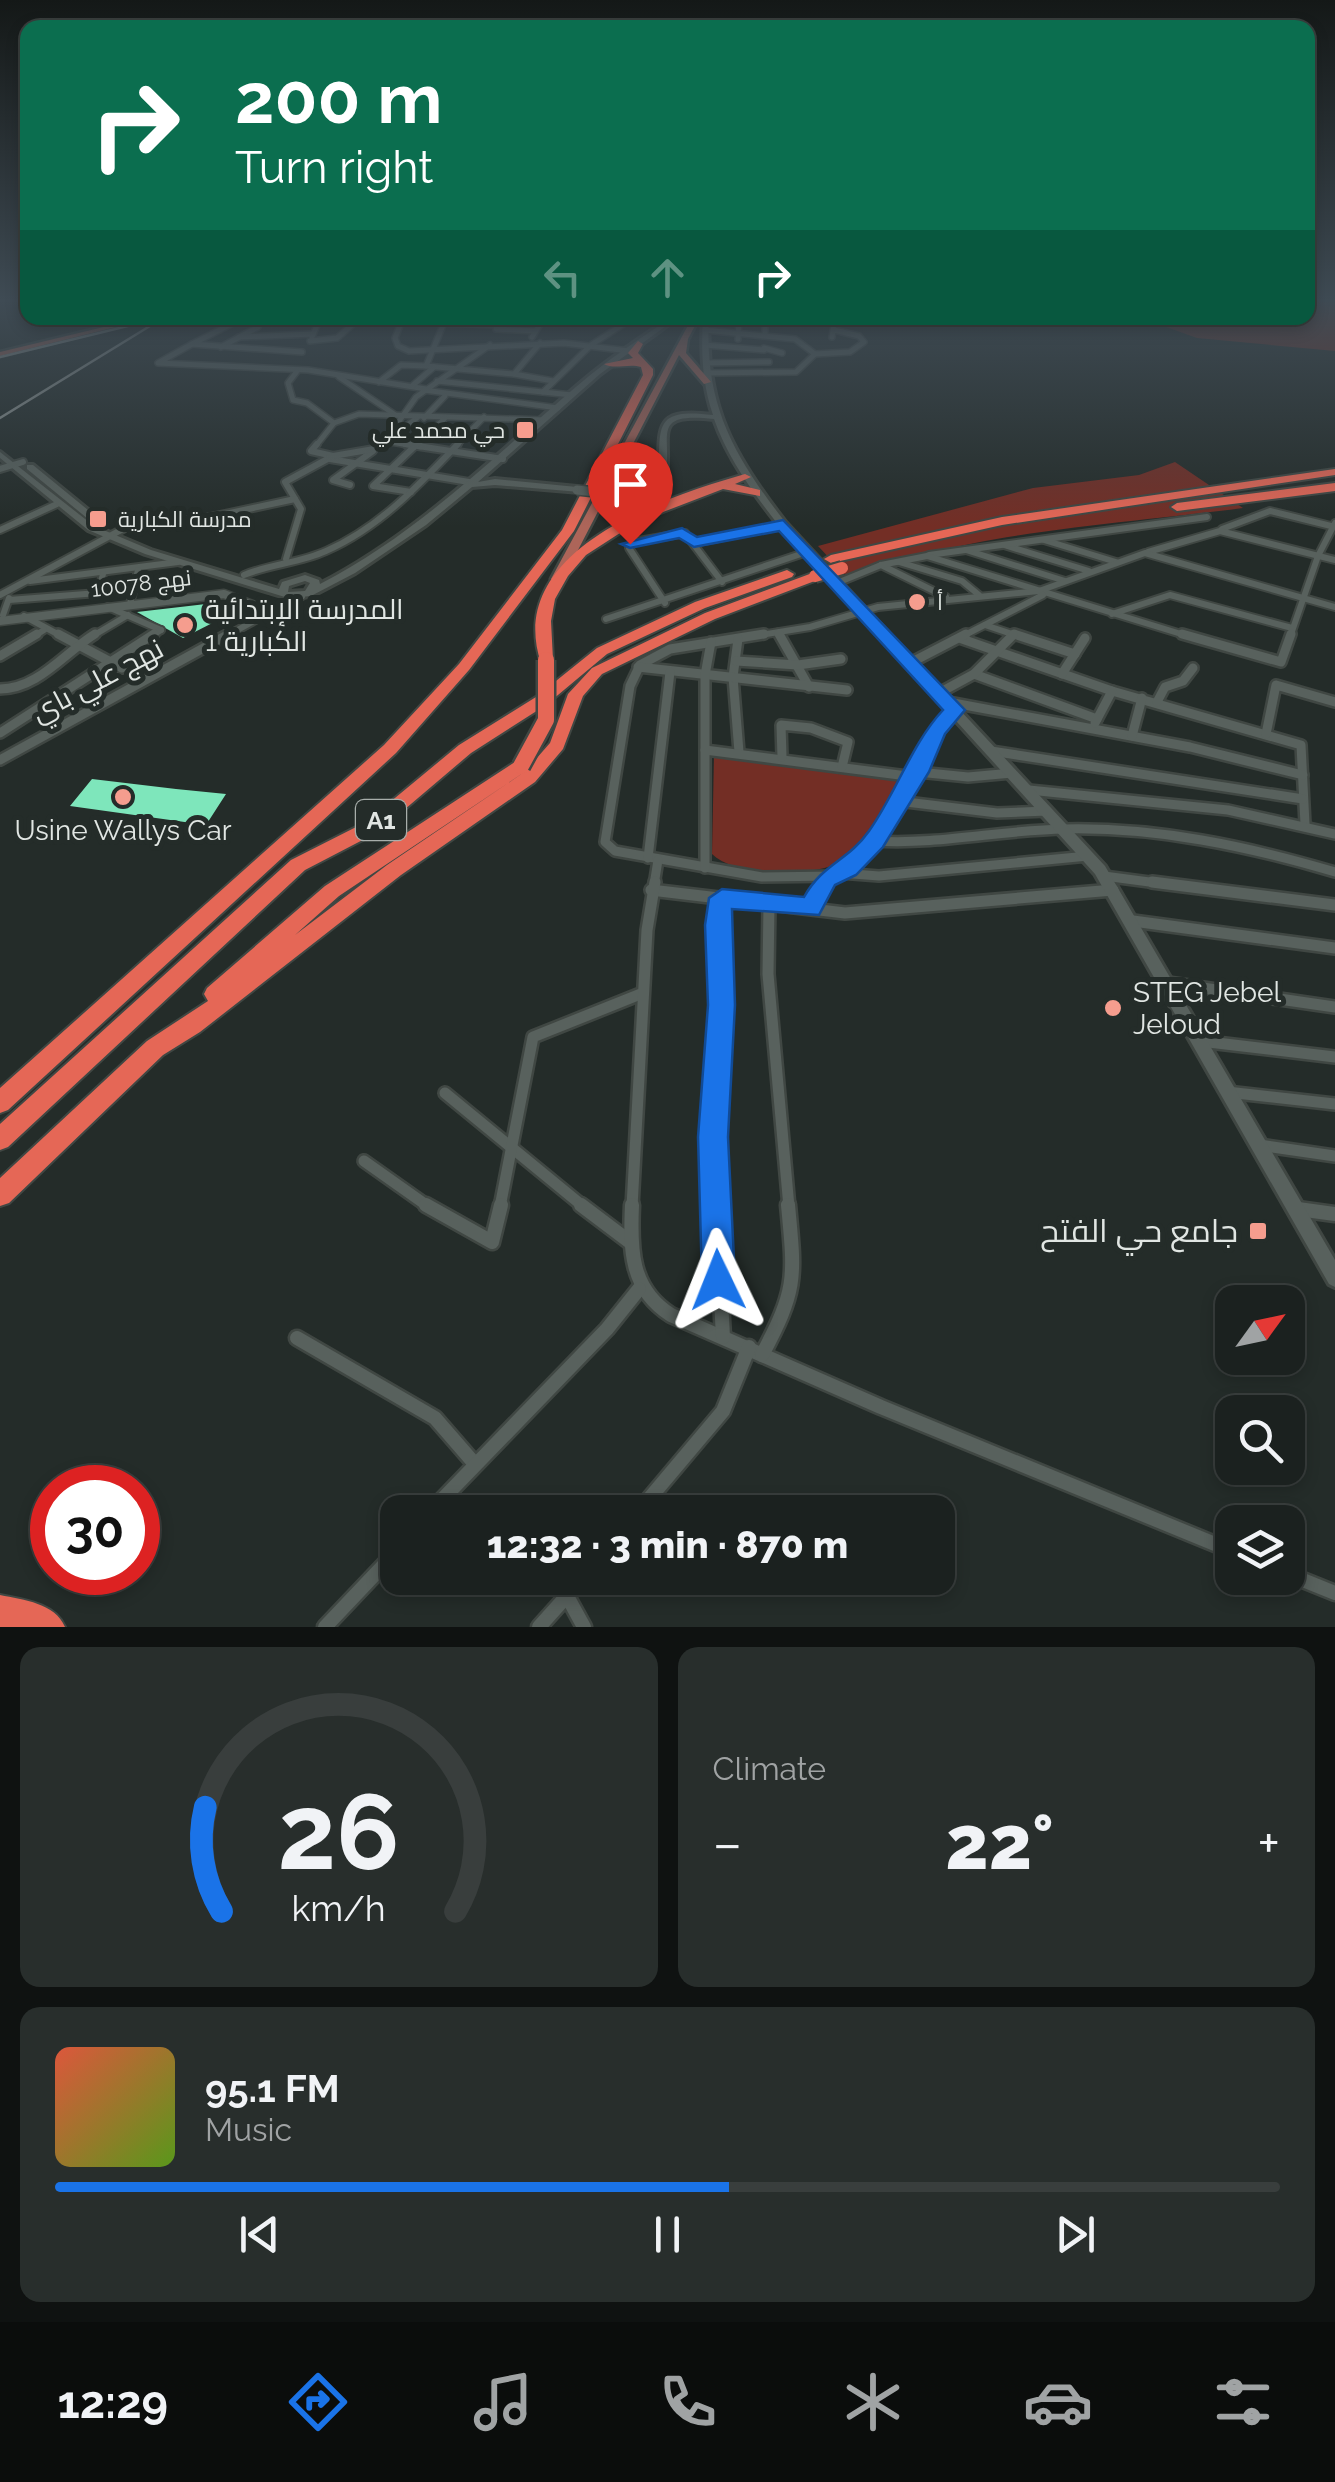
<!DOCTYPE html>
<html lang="en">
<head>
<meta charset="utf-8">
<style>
	:root { --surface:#1b211f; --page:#282e2c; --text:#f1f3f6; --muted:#a0a3a4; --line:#393e3d; --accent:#1a73e8 }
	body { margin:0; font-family:Raleway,Cairo,sans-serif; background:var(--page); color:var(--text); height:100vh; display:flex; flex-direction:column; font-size:38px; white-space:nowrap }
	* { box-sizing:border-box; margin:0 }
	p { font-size:32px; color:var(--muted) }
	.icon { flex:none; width:55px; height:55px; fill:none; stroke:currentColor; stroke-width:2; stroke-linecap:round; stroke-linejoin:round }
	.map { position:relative; height:1627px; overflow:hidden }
	.drawer { display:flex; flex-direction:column; gap:20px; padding:20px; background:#0f1211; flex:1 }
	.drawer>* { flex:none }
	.banner { position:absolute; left:20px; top:20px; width:1295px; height:305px; border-radius:20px; box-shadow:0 5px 15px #0003,0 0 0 2px var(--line); background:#0b6e4f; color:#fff; overflow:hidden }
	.needle { width:65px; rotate:57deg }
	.tools { position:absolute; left:1215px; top:1285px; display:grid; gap:20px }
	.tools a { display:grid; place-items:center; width:90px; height:90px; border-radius:20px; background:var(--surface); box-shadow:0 5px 15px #0003,0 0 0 2px var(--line); font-size:50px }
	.speed { position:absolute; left:30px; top:1465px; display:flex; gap:20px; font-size:50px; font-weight:700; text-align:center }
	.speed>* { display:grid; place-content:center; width:130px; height:130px; border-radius:50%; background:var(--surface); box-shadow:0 5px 15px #0003,0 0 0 2px var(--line); line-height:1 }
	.speed .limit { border:15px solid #d22; background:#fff; color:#111 }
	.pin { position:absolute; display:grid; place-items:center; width:85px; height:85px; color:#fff; margin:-102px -42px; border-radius:50% 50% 50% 0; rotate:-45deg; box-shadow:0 0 10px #0007 }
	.pin .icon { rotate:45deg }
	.me { position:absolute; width:110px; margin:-55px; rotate:358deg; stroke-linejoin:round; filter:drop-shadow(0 0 8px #0008) }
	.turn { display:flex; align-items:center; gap:35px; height:210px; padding:0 50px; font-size:45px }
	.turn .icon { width:130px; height:130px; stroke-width:2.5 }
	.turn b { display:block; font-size:70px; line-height:85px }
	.lanes { display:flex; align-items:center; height:95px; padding:0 50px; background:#0003; justify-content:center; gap:50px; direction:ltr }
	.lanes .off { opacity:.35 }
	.big { font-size:75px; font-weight:800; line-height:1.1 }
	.drawer .card { flex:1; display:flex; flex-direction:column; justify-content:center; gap:15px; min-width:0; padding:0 35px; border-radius:20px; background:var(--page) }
	.drawer .dial { align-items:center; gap:0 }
	.dial svg { height:260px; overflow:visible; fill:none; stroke:var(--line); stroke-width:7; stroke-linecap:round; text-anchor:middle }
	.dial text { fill:var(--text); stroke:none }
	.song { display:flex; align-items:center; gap:30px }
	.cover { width:120px; height:120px; border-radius:15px; background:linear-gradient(135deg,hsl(10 70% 55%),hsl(90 70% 35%)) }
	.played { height:10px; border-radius:5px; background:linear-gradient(90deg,var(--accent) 55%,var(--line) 55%) }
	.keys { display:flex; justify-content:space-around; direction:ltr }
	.heat { display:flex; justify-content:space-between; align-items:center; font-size:55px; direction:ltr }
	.drawer .tiles { flex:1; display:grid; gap:20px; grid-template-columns:1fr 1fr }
	.card:last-child { grid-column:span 2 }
	.trip { position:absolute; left:380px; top:1495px; width:575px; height:100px; border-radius:20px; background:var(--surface); box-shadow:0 5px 15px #0003,0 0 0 2px var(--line); font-weight:800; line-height:100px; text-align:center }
	.menu { display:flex; height:160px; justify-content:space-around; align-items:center; background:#0b0d0c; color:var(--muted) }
	.menu .icon { width:70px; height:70px }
	.menu .current { color:var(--accent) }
	.menu b { font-size:45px; color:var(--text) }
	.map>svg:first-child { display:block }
</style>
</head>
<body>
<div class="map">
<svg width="1335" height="1627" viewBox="0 0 1335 1627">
	<rect width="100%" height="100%" fill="#242c29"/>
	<g fill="#732e25">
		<path d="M1308 299H1335V351L1197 338 1141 318H1308Z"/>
		<path d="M1175 462 1243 508C1123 524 959 532 849 579L818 546 1033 488 1139 475Z"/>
		<path d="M714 756 910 780 850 858C820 877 739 880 712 854Z"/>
	</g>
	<g fill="#7ee6bb">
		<path d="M206 604 230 614 183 638 137 612Z"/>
		<path d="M92 779 176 789 226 794 206 825 70 806Z"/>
	</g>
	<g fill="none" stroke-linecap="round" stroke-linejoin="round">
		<defs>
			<g id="minor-far4">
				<path d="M243 318 192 344 302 352"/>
				<path d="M403 318 395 338 398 346 409 351 564 343 629 351"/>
				<path d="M446 318 426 366 514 374"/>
				<path d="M616 318 665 324"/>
				<path d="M765 318V335"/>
				<path d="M318 320 355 322"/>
				<path d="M272 323 282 318"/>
				<path d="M442 323 499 325"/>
				<path d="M496 329 535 331"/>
				<path d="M705 330 795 339 815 354"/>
				<path d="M239 337 312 334"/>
				<path d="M312 337 320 318"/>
				<path d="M532 337 544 318"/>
				<path d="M832 337 835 318"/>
				<path d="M738 339 739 318"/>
				<path d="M310 341 337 338 360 318"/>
				<path d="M540 343 514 374 553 381"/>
				<path d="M192 344 158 363 308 370 426 389"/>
				<path d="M705 345 764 350"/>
				<path d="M221 347 258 327"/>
				<path d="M764 348 782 353"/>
				<path d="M706 363 769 362"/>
				<path d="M298 370 288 383 293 400 307 403 334 423"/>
				<path d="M706 373 796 372 815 354 850 352 864 342 859 336 834 330"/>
				<path d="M339 377 394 414"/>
				<path d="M437 381 543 392 591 345 633 318"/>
				<path d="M379 382 401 365 426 366"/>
				<path d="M412 386 434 367"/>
				<path d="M424 390 558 408"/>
				<path d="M543 392 572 395"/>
				<path d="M424 418 445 396"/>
				<path d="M385 441 417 418"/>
				<path d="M315 447 334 423 359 414 544 420"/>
				<path d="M415 447 445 418"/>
				<path d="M421 447 385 441 416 397 490 345"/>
				<path d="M455 447 484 417"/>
			</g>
			<g id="minor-far3">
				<path d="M317 444 311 451 333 456"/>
				<path d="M405 444 503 459"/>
				<path d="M330 459 475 483"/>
				<path d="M0 469 23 462"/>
				<path d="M350 485 333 480 373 451"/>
				<path d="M411 492 373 486 417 444"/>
				<path d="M1222 529 1270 511 1331 526"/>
				<path d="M0 530 57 504"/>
				<path d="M1044 540 1116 562"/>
				<path d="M694 543 783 525"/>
				<path d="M1004 545 1089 571"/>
				<path d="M966 550 1065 581"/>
				<path d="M1148 552 1220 531 1335 560"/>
				<path d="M929 555 1207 517"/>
				<path d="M286 559 301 509 285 482 333 456 374 449"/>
				<path d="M899 562 962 581 979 595"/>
				<path d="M881 565 946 597"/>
				<path d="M244 575C270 564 300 563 326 551 379 528 419 485 458 444"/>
				<path d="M30 581 178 562"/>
				<path d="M837 583 881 565 927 556 1191 637"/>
				<path d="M0 595 134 523 197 520 295 499"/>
				<path d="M9 600 98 593 103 574"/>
				<path d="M665 603 629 548 633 542 685 533 722 582"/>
				<path d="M130 604 138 570"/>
				<path d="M108 607 161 630"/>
				<path d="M1112 614 1170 595 1292 628"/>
				<path d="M3 615 9 598"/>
				<path d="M24 616 63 637"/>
				<path d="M606 619 807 552"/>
				<path d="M985 625 1021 637"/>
				<path d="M778 633 780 637"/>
				<path d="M33 637 44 630"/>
				<path d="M91 637 128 615"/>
				<path d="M150 637 161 630"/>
				<path d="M225 637 270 612"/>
				<path d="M748 637 810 627 878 607 1039 591 1145 553 1335 607"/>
				<path d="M961 637 1043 595"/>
				<path d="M1290 637 1318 556 1335 523"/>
			</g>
			<g id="minor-far2">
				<path d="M58 634 122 668"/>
				<path d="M764 634 670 649 640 665 630 686 605 842 615 851 762 877 835 876 870 846 929 744 955 710"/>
				<path d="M779 634 809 687"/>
				<path d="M1014 634 1075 654"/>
				<path d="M1182 634 1281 662 1291 634"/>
				<path d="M738 639 733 677 739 752"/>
				<path d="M962 639 1112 691 1301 745 1305 824"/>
				<path d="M0 656 37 634"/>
				<path d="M736 661 798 665 841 659"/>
				<path d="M912 662 966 634"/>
				<path d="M638 667 847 690"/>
				<path d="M974 674 1097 719"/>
				<path d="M1062 674 1085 638"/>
				<path d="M0 689C38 689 64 653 95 634"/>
				<path d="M939 693 974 674 1013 635"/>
				<path d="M948 702 1190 747 1303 775"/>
				<path d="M1157 702 1165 687 1183 681 1193 668"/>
				<path d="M1095 723 1112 691"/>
				<path d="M0 733 154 634"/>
				<path d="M1266 734 1276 685 1335 702"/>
				<path d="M1132 736 1142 698"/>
				<path d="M705 750 915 777"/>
				<path d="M991 751 1303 799"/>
				<path d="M782 757 781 725 811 728 848 742 842 767"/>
				<path d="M0 760 229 634"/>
				<path d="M918 772 968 777 1012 773"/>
				<path d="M1029 790 1228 810 1335 834"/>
				<path d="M898 801 997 813 1047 811"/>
				<path d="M875 841C939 845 1001 830 1065 829 1157 827 1247 846 1335 872"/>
				<path d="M648 858 670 672"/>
				<path d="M705 868V675L711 642"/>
				<path d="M840 873 879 876 1088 856"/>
				<path d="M1104 876 1172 885"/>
				<path d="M654 885 658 860"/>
				<path d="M824 885 827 879"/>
			</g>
			<g id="minor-far1">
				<path d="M1152 882 1335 905"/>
				<path d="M651 890 845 913 1113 890"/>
				<path d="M769 904 768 974 789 1207"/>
				<path d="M810 908 825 882"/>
				<path d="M1133 921 1335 948"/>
				<path d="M1168 983 1335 1007"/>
				<path d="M1200 1041 1335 1057"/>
				<path d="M1227 1092 1335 1104"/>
				<path d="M445 1093 584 1207"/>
				<path d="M1259 1145 1335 1156"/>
				<path d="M364 1161 429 1207"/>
				<path d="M500 1207 533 1037 643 993"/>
				<path d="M632 1207 647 930 655 882"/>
				<path d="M717 1207 713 1137 721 898"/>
			</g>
			<g id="minor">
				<path d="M426 1205 492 1242 501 1205"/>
				<path d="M581 1205 630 1242"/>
				<path d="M632 1205C630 1249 630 1289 671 1315L881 1407 1232 1551"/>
				<path d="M716 1205 723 1337"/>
				<path d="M1298 1209 1335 1214"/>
				<path d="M297 1338 435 1418 474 1463"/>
				<path d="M762 1355C797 1289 795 1279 788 1205"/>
				<path d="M430 1512 607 1329 639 1289"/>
				<path d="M638 1512 723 1411 749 1347"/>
				<path d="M1288 1574 1335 1593"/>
				<path d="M567 1596 584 1627"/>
				<path d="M325 1627 398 1550"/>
				<path d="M539 1627 583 1578"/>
			</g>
			<path id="tertiary" d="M0 621 224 594 270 612 301 596"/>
			<g id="secondary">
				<path d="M671 318H677L600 374 478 482 495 479 577 487 580 488V492L495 485 472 487 426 525 355 573 311 596 288 598 145 554 88 530 0 458V452L94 526 151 550 279 589 282 582 305 575 319 580 320 584C423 531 501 449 589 376 615 355 643 336 671 318ZM305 581 310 583 305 591 288 592 289 586Z"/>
				<path d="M703 318H709C704 405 734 457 786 523L1105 866 1335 1260V1287L1329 1284 1095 874 780 527C754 494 728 459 714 419 647 412 674 436 665 482L651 493 624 498 620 495 645 489 658 479C662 430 649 407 713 415 702 383 701 351 703 318Z"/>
				<path d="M27 465H33L99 519V523H93L27 469Z"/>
			</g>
			<g id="primary">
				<path d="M141 318H152L0 356V352Z"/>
				<path d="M692 318H699L688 339 686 353 711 382 704 384 679 355 563 579 557 582 553 581 551 579Z"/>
			</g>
			<g id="motorway">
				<path d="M638 341 643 344 638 353 653 369V375L574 531 469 670 396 753 8 1110 0 1113V1088L384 745 459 664 562 530 643 375 641 367C629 363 614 370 604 364L633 358 628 353Z"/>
				<path d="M1335 469V475L1002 525 831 563 824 559 831 555 1002 517Z"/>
				<path d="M745 474 751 477 735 484 760 490V496L723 489 637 522 586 555 568 576 555 599 551 621 553 660 551 663H541C503 550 665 497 745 474Z"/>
				<path d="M1335 483V491L1177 511 1171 507 1177 503Z"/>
				<path d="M787 570 794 574 792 577 705 608 607 654 546 705 471 753 378 832 305 870 8 1147 0 1150V1124L291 860 366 822 459 745 536 697 597 648 695 602Z"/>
				<path d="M815 572 822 576 820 579 715 619 602 674 583 696 563 749 535 782 401 875 200 1032 163 1055 9 1203 0 1206V1178L147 1041 208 1001 204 994 207 988 325 886 515 762H527L528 768 550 743 568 694 592 668 705 613ZM526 771 387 865 295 935 339 896Z"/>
				<path d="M0 1595C24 1600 55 1603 65 1627H0Z"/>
			</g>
		</defs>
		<use href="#minor-far4" stroke="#404743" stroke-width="8"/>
		<use href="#minor-far3" stroke="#404743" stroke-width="10"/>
		<use href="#minor-far2" stroke="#404743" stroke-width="14"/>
		<use href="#minor-far1" stroke="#404743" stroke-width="16"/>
		<use href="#minor" stroke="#404743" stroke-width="19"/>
		<use href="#tertiary" stroke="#404743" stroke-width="11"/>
		<use href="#secondary" stroke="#404743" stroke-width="6"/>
		<use href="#primary" stroke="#404743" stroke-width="5"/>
		<use href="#motorway" stroke="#404743" stroke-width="4"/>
		<use href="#minor-far4" stroke="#58615d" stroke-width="5"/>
		<use href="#minor-far3" stroke="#58615d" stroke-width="6"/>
		<use href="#minor-far2" stroke="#58615d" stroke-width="9"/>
		<use href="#minor-far1" stroke="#58615d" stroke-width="11"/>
		<use href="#minor" stroke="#58615d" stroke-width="14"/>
		<use href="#tertiary" stroke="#58615d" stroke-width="8"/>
		<use href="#secondary" fill="#58615d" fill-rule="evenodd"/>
		<use href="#primary" fill="#ad6559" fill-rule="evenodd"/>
		<use href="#motorway" fill="#e56756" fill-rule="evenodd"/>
		<g stroke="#8c928f" stroke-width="2.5">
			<path d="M0 357 136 324"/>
			<path d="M0 418 163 318"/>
		</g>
		<defs>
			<path id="secondary-bridge" d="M577 490 624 495"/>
			<path id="motorway-bridge-far1" d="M815 576 842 568"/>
			<path id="motorway-bridge" d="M521 766 546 720V660"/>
		</defs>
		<use href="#secondary-bridge" stroke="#404743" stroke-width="12" stroke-linecap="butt"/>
		<use href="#motorway-bridge-far1" stroke="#404743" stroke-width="16" stroke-linecap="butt"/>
		<use href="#motorway-bridge" stroke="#404743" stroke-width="21" stroke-linecap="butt"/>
		<use href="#secondary-bridge" stroke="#58615d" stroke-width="9"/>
		<use href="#motorway-bridge-far1" stroke="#e56756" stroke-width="12"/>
		<use href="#motorway-bridge" stroke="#e56756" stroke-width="16"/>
	</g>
	<linearGradient id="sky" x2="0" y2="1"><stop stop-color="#141817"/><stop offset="0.57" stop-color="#3f4b54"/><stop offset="1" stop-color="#3f4b54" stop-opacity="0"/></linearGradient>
	<rect width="1335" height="527" fill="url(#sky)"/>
	<path fill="#1a73e8" stroke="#114b97" stroke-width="2.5" d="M783 520 965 710 945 734 929 772 883 847 856 875 835 885 819 915 732 909 735 1005 728 1137 735 1280 730 1292 718 1296 707 1292 702 1280 698 1137 708 1005 705 925 709 898 722 889 804 897C823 863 848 861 869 831 896 793 912 743 943 710L779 531 694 547 679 538 630 548 621 544 682 528 697 537Z"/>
	<g fill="#f59d8e" stroke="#242c29" stroke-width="4">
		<rect x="515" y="420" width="20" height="20" rx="5"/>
		<rect x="88" y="509" width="20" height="20" rx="5"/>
		<circle cx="917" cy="602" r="10"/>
		<circle cx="185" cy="625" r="10"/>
		<circle cx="123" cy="797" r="10"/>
		<circle cx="1113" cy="1008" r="10"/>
		<rect x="1248" y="1221" width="20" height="20" rx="5"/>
	</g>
	<g text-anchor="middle" stroke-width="10" stroke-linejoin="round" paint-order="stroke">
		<g font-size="22" fill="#e1e6e3" stroke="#242c29" text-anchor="start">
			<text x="505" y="438" text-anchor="end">حي محمد علي</text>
			<text x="118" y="527">مدرسة الكبارية</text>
			<text x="937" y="610">أ</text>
		</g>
		<g font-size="22" fill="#e1e6e3" stroke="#242c29">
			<text transform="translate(141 583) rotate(-7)" y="8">نهج 10078</text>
		</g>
		<rect fill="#242c29" stroke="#a8aeab" stroke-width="2.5" x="356" y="800" width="50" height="40" rx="8"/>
		<g font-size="25" font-weight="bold" fill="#e1e6e3">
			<text x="381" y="829">A1</text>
		</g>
		<g font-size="28" fill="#e1e6e3" stroke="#242c29" text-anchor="start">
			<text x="205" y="619">المدرسة الإبتدائية<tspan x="205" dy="32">الكبارية 1</tspan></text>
			<text x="123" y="840" text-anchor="middle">Usine Wallys Car</text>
			<text x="1133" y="1002">STEG Jebel<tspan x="1133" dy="32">Jeloud</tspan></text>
		</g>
		<g font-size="28" fill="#e1e6e3" stroke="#242c29">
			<text transform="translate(97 680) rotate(-28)" y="10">نهج علي باي</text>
		</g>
		<g font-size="32" fill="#e1e6e3" stroke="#242c29" text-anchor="end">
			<text x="1238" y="1242">جامع حي الفتح</text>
		</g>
	</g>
</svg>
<div class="tools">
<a><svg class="needle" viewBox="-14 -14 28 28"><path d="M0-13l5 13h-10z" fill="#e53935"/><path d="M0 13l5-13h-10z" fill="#a0a3a4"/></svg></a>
<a><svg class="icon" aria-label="search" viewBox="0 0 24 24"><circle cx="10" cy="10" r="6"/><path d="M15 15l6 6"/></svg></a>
<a><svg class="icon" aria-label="layers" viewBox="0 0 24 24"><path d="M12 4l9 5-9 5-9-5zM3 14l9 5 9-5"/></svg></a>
</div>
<div class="speed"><div class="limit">30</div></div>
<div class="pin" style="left:630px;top:544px;background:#d93025"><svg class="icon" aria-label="arrive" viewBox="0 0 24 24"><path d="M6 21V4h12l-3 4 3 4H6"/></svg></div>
<svg class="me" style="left:718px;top:1280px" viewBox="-20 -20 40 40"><path d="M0-17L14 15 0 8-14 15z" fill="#1a73e8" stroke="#fff" stroke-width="4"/></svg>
<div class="trip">12:32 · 3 min · 870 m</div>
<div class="banner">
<div class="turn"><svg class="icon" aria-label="right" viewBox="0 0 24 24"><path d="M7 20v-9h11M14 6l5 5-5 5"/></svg><div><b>200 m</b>Turn right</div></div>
<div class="lanes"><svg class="icon off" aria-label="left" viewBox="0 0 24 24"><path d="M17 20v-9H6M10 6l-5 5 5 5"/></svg><svg class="icon off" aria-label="ahead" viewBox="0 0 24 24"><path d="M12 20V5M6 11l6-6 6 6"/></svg><svg class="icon" aria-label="right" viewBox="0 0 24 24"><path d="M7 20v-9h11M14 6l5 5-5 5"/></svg></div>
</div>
</div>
<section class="drawer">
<div class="tiles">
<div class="card dial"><svg viewBox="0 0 100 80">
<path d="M14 69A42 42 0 1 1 86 69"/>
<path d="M14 69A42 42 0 0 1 9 37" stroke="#1a73e8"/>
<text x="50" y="56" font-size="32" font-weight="700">26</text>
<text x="50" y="72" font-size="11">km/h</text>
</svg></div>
<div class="card"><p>Climate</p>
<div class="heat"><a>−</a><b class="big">22°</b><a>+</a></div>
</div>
<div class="card">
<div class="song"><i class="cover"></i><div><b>95.1 FM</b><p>Music</p></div></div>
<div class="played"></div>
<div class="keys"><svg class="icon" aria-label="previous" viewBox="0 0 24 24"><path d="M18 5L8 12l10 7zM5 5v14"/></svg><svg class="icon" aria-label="pause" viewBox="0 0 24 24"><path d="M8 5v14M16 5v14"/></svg><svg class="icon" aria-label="next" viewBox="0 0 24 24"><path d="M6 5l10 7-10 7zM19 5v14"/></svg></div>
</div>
</div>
</section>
<nav class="menu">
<b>12:29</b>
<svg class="icon current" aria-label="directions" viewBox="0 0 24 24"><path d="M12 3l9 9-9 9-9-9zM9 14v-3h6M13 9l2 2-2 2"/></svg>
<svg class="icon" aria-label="music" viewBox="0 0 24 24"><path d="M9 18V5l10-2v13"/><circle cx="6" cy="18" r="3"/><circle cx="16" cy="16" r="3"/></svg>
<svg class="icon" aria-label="phone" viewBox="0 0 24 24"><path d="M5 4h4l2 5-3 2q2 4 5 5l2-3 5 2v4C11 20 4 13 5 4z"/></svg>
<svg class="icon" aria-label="climate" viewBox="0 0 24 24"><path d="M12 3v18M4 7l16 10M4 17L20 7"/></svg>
<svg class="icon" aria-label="car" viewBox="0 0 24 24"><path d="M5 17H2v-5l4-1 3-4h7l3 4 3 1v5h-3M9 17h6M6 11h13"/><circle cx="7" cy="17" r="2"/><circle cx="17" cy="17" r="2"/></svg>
<svg class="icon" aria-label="filters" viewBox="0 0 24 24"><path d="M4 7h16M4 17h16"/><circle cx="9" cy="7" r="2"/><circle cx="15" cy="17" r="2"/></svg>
</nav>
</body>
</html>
